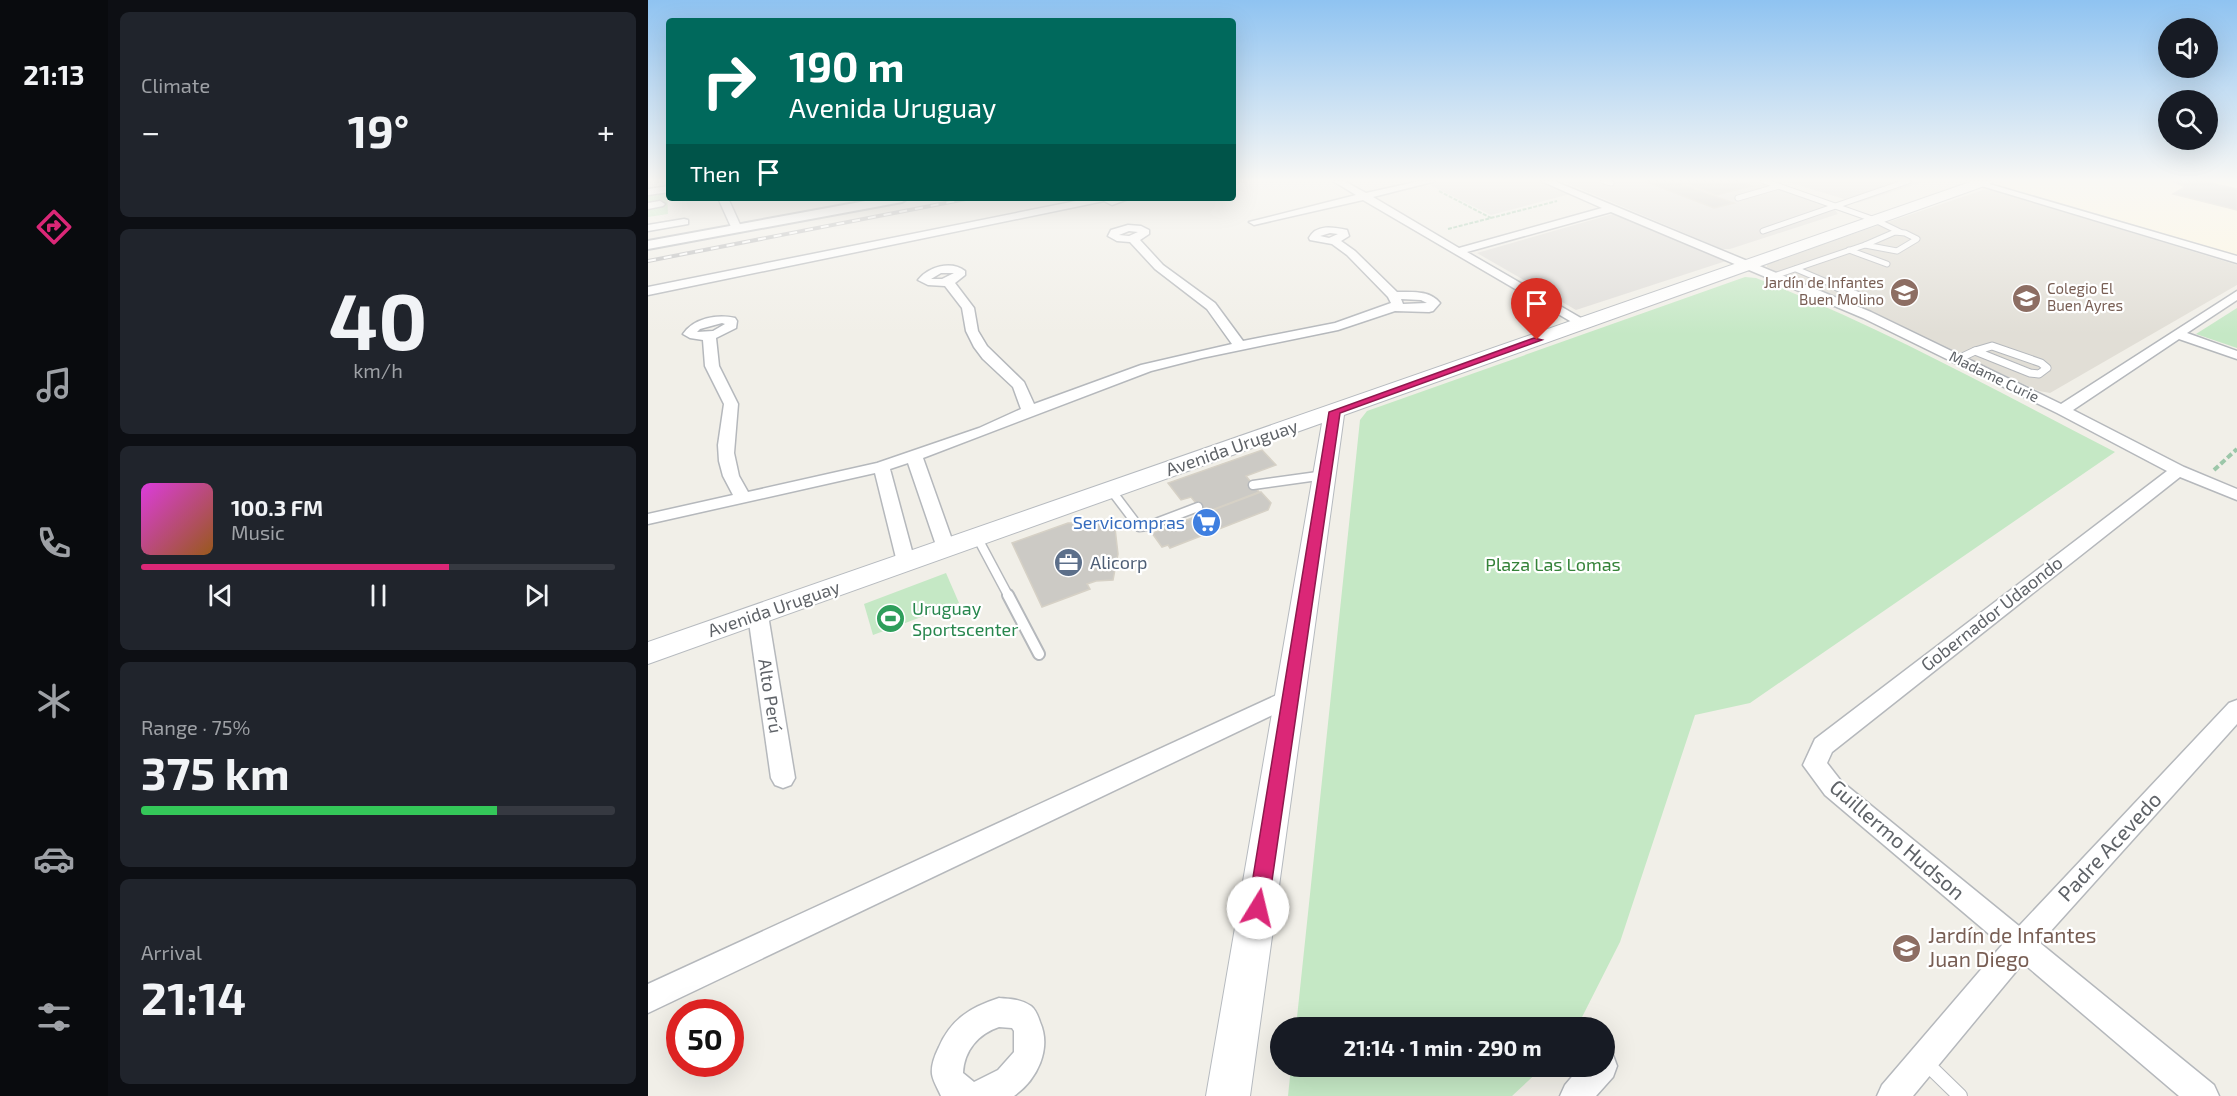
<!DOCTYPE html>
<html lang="en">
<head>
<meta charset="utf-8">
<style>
	:root { --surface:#171b24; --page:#20242c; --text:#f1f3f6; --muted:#9ea1a6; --line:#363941; --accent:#db2777 }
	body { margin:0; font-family:"Exo 2",sans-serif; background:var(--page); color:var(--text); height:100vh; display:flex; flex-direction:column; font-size:22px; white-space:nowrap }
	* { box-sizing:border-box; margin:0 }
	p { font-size:20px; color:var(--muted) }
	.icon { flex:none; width:33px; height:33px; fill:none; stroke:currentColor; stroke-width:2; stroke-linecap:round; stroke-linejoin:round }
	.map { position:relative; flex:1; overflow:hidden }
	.panel { display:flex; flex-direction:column; gap:12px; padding:12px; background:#0d0f14; width:540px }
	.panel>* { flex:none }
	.banner { position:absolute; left:18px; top:18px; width:570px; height:183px; border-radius:6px; box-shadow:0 6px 24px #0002; background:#00695c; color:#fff; overflow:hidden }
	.buttons { position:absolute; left:1510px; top:18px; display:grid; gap:12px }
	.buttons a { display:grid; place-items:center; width:60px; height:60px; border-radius:50%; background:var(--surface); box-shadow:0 6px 24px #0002; font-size:30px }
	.speed { position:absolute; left:18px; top:999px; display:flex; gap:12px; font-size:30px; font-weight:700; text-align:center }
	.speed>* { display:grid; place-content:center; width:78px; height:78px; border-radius:50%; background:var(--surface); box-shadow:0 6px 24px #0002; line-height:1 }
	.speed .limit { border:9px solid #d22; background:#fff; color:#111 }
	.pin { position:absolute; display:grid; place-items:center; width:51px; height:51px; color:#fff; margin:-62px -26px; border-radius:50% 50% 50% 0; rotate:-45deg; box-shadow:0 0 6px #0007 }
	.pin .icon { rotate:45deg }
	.me { position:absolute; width:66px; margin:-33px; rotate:9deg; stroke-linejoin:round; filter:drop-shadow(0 0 4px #0008) }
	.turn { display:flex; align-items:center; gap:21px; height:126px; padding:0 24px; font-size:27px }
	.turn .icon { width:78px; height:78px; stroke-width:2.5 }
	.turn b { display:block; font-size:42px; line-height:51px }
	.then { display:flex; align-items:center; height:57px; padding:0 24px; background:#0003; gap:12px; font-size:22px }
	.big { font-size:45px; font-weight:700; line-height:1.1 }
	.panel .card { flex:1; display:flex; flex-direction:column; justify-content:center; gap:9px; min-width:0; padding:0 21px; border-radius:9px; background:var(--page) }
	.panel .dial { align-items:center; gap:0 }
	.dial b { font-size:78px; line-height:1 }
	.song { display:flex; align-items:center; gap:18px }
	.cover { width:72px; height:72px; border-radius:9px; background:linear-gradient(135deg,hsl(300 70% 55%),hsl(30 70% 35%)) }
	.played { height:6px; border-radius:3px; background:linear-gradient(90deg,var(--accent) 65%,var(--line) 65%) }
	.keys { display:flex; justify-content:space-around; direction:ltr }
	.heat { display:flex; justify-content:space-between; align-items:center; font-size:33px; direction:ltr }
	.charge { height:9px; border-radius:4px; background:linear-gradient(90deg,#34c759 75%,var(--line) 0) }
	.trip { position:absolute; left:622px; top:1017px; width:345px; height:60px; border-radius:30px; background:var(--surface); box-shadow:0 6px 24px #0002; font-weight:700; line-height:60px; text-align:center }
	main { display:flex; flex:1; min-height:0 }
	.dock { display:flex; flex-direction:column; width:108px; justify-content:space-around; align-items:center; background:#090b0e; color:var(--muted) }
	.dock .icon { width:42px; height:42px }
	.dock .current { color:var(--accent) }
	.dock b { font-size:27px; color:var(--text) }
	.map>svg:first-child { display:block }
</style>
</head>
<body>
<main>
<nav class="dock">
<b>21:13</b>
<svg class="icon current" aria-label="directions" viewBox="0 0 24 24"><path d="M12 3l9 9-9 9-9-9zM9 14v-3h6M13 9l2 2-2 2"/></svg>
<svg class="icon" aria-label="music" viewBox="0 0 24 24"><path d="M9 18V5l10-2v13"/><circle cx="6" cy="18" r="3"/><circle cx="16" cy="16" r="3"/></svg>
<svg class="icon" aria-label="phone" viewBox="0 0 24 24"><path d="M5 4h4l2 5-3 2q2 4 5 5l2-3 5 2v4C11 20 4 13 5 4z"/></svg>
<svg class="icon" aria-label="climate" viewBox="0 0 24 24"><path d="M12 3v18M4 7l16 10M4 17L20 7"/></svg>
<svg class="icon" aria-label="car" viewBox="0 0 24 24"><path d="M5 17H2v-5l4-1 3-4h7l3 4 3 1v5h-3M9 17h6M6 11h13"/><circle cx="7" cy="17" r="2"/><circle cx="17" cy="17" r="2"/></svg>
<svg class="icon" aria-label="filters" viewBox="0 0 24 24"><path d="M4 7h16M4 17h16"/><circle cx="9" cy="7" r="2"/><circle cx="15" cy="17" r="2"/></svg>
</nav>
<section class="panel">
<div class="card"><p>Climate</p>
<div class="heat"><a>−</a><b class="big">19°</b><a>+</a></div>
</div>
<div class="card dial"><b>40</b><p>km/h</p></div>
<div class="card">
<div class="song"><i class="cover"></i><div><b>100.3 FM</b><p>Music</p></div></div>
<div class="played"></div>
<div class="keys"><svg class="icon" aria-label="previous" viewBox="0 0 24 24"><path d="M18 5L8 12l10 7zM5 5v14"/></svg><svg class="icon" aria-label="pause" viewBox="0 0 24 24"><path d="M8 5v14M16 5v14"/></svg><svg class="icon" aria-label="next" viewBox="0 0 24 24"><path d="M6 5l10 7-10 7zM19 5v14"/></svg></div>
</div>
<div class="card"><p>Range · 75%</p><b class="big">375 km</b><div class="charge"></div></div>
<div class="card"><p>Arrival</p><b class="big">21:14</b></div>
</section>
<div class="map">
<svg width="1589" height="1096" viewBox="0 0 1589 1096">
	<rect width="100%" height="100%" fill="#f1efe8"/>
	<path fill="#fef7e0" d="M1358 181H1589V255L1348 184Z"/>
	<g fill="#e0deda">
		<path d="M793 181H890L922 194 843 215 780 184Z"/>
		<path d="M914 181H1106L1187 210 1190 214 1082 249H1074Z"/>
		<path d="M1137 181H1278L1209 203Z"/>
		<path d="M965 214 1078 261 928 310 829 253Z"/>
	</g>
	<path fill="#e1ded6" d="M1335 190H1345L1589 265V285L1402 393 1391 391 1119 267V263Z"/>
	<g fill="#c5e8c5">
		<path d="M19 193 20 214 0 217V196Z"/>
		<path d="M1097 277 1108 278C1232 326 1349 391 1467 452L1102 703 1047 715 972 942 929 1027H648L712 420 719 411Z"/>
		<path d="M1589 308V348L1548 334Z"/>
		<path d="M298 573 311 603 225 635 216 604Z"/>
		<path d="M643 1067V1066L895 1067 864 1096H640Z"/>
	</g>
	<g fill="#cccac5" stroke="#d6d1c6" stroke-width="1.5">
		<path d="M996 181H1025L1086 203 1066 208Z"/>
		<path d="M1031 181H1090L1104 186 1069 195Z"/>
		<path d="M1525 181H1555L1589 189V210L1525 194 1537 187Z"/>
		<path d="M614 450 628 465 598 476 611 492 556 513 543 497 533 500 520 483Z"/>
		<path d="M613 492 623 503 620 510 522 548 520 545 514 547 504 533Z"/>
		<path d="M420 523H454L467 528 470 554 465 580 448 581 439 584 442 589 394 607 364 543Z"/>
	</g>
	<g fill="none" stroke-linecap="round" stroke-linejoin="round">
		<defs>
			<g id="service-far4">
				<path d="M956 181 963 183"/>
				<path d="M1116 181 1227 220 1252 232"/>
				<path d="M1090 198 1131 186"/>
				<path d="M1115 231 1260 181"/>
				<path d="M1247 232 1257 233 1269 239 1249 251 1217 245Z"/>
				<path d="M1201 250 1239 264"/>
				<path d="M1148 269 1193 288"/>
				<path d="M1126 276 1217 245"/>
			</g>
			<g id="service-far3">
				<path d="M1189 287 1216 298"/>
				<path d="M1344 346 1393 363 1399 368 1391 374 1382 373 1327 351Z"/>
				<path d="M1310 359 1327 351"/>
			</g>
			<g id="service-far2">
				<path d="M605 485 677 475"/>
				<path d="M463 490 491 527 500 526 550 507"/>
				<path d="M329 537 361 597"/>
			</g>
			<path id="service-far1" d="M360 595 391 654"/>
			<path id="service" d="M1277 1062 1312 1096"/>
			<g id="minor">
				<path d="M685 181H696L718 193 772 181H788L725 197 811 248 954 208 893 181H906L1223 312 1413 404 1589 291V300L1539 333 1589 351V359L1531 339 1425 410 1536 467 1589 489V500L1532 477 1184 752 1179 763 1193 781 1371 926 1581 703 1589 700V724L1392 943 1566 1085 1571 1096H1531L1375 963 1265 1096H1229L1234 1085 1354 945 1177 795 1155 765 1167 739 1519 471 1409 413 1215 318 963 212 819 252 938 321 940 324 934 328 715 200 606 225 601 222 708 195Z"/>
				<path d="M1317 181H1331L1589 256V263Z"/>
				<path d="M21 186V192L0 195V189Z"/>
				<path d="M70 198H80L94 229 93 231 84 229Z"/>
				<path d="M443 198H483L464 205 456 201 0 295V287Z"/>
				<path d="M12 201 17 204 15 206 0 209V203Z"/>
				<path d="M36 219 40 220V224L0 231V225Z"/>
				<path d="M480 225 493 226 501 230V234L492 240 515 265 567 303 595 341 687 323 743 303 740 297 699 255 684 244 662 240 661 238C668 224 685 227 699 230L701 236 693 241 707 251 749 292C764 292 782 290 792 303L785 311 781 312 747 311 690 330 554 358 503 371 275 458 307 548 304 552H292L289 548 260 463 242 469 267 562 264 566H252L249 562 227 473 0 524V514L85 495 75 476 71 461 70 445 76 404 57 366 55 340 42 338 35 334C46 318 69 314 87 318L89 321 88 328 68 338 71 366 90 404 86 453 91 476 100 492 229 463 331 428 373 409 365 387 335 359 326 347 318 331 314 308 297 286 280 285 270 280C280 267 303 260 317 271V275L307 283 326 308 330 331 339 346 376 382 386 404 493 365 584 344 559 309 507 269 482 242 469 241 460 236 463 230ZM481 231 490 232 481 236 471 235ZM682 233 690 234 681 238 672 236ZM293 273H306L294 279H283ZM753 299 773 300 779 303 755 304ZM74 323 77 324 65 331 49 332 52 329Z"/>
				<path d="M110 608 117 610 120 615 147 778 143 785 135 788 127 785 123 778 100 615 103 610Z"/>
				<path d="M644 688 652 690 655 696 652 702 0 1013V984Z"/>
				<path d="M351 998C362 999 373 999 383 1006 388 1010 390 1016 392 1022 404 1049 389 1080 366 1096H293C290 1089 285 1081 284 1074 283 1065 287 1055 291 1047 303 1019 323 1007 351 998ZM351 1027 364 1028 366 1031V1052L350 1070 326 1082 315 1073C316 1051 330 1034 351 1027Z"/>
				<path d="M957 1052 965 1055 969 1066 965 1077 948 1096H912L917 1085 933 1066H957Z"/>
			</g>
			<path id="tertiary" d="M234 198H260L254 202 0 249V241Z"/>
			<path id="secondary" d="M1325 181H1344L1342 184 696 415 602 1096H558L674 423 0 664V642Z"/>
		</defs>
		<use href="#service-far4" stroke="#b5b8bc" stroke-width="7"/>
		<use href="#service-far3" stroke="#b5b8bc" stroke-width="9"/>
		<use href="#service-far2" stroke="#b5b8bc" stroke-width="11"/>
		<use href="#service-far1" stroke="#b5b8bc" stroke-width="14"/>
		<use href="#service" stroke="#b5b8bc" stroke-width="16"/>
		<use href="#minor" stroke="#b5b8bc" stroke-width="3"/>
		<use href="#tertiary" stroke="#b5b8bc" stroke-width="4"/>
		<use href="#secondary" stroke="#b6babf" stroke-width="2"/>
		<g stroke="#9cc7a9" stroke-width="2" stroke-dasharray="4 1.5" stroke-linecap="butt">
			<path d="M791 191 843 218"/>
			<path d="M800 229 909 201"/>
		</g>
		<path stroke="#9cc7a9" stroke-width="4" stroke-dasharray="6 3" stroke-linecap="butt" d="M1566 470 1589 449"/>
		<use href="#service-far4" stroke="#fff" stroke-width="5"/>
		<use href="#service-far3" stroke="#fff" stroke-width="7"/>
		<use href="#service-far2" stroke="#fff" stroke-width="8"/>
		<use href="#service-far1" stroke="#fff" stroke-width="10"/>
		<use href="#service" stroke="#fff" stroke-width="14"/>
		<use href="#minor" fill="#fff" fill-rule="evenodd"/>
		<use href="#tertiary" fill="#fff" fill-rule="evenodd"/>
		<use href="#secondary" fill="#fff" fill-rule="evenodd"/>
		<defs>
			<path id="rail" d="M0 261 323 198"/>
		</defs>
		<use href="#rail" stroke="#b6b7b8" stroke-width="4"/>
		<use href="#rail" stroke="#fff" stroke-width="2" stroke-dasharray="8" stroke-linecap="butt"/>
	</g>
	<linearGradient id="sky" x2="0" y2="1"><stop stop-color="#8fc3f1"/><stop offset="0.54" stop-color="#f9f8f5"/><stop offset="1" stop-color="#f9f8f5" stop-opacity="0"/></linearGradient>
	<rect width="1589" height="334" fill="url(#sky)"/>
	<path fill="#db2777" stroke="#8e194d" stroke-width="1.5" d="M886 338 894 340 692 413 620 908 617 915 610 918 603 915 600 908 681 412Z"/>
	<defs>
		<symbol id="school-disc" viewBox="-11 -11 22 22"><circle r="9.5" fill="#8d6e63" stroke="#fff"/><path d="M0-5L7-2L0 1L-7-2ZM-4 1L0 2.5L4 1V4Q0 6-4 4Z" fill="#fff"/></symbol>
		<symbol id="supermarket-disc" viewBox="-11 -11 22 22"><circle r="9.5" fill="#3f7fe0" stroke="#fff"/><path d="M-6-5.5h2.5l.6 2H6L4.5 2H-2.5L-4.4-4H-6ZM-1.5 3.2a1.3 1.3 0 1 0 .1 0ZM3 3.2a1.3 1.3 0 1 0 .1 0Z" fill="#fff"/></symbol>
		<symbol id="office-disc" viewBox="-11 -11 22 22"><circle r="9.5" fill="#5c6f8a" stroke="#fff"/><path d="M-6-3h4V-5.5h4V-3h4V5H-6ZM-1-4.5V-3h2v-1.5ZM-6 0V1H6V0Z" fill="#fff"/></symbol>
		<symbol id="stadium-disc" viewBox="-11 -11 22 22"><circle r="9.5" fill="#2e9e5b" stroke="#fff"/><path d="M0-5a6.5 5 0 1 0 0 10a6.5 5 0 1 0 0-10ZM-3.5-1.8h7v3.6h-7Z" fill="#fff"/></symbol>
	</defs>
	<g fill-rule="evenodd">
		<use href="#school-disc" x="1240" y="276" width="33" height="33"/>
		<use href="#school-disc" x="1362" y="282" width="33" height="33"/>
		<use href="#supermarket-disc" x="542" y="506" width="33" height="33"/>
		<use href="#office-disc" x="404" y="546" width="33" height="33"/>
		<use href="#stadium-disc" x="226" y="602" width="33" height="33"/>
		<use href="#school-disc" x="1242" y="932" width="33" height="33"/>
	</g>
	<g text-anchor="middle" stroke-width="4.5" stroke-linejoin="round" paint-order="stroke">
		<g font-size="15" fill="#785e54" stroke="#fff" text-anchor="end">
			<text x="1236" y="288">Jardín de Infantes<tspan x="1236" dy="17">Buen Molino</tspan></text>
			<text x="1399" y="294" text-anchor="start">Colegio El<tspan x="1399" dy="17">Buen Ayres</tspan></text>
		</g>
		<g font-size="15" fill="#5f6368" stroke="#fff">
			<text transform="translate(1346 377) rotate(26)" y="5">Madame Curie</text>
		</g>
		<g font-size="18" fill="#5f6368" stroke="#fff">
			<text transform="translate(584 448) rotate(-19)" y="6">Avenida Uruguay</text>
			<text transform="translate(126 609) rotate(-19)" y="6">Avenida Uruguay</text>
			<text transform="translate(1344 614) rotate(-38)" y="6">Gobernador Udaondo</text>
			<text transform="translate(122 696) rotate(81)" y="6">Alto Perú</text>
		</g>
		<g font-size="18" fill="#366cbe" stroke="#fff" text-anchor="end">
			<text x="537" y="529">Servicompras</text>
		</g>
		<g font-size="18" fill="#4e5e75" stroke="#fff" text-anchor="start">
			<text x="442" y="569">Alicorp</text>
		</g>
		<g font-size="18" fill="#348238" stroke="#fff">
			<text x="905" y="571">Plaza Las Lomas</text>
		</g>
		<g font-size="18" fill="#27864d" stroke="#fff" text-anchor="start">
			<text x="264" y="615">Uruguay<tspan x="264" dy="21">Sportscenter</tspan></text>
		</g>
		<g font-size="21" fill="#5f6368" stroke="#fff">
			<text transform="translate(1249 840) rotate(41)" y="7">Guillermo Hudson</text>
			<text transform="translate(1462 847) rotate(-47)" y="7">Padre Acevedo</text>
		</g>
		<g font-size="21" fill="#785e54" stroke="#fff" text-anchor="start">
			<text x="1280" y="943">Jardín de Infantes<tspan x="1280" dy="24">Juan Diego</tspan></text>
		</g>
	</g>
</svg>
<div class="buttons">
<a><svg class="icon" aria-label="sound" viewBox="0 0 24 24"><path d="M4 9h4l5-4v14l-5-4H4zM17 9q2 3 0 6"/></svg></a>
<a><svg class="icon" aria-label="search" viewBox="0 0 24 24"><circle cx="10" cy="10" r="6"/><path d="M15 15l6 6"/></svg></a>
</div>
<div class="speed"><div class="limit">50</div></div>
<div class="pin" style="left:889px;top:340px;background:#d93025"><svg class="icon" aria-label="arrive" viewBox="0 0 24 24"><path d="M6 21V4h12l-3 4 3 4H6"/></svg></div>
<svg class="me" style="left:610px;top:908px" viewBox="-20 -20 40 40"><circle r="19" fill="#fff"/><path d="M0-13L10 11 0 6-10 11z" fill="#db2777"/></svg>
<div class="trip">21:14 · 1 min · 290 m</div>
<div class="banner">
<div class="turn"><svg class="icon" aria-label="right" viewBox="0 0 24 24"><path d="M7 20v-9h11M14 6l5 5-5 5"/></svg><div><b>190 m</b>Avenida Uruguay</div></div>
<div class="then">Then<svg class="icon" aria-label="arrive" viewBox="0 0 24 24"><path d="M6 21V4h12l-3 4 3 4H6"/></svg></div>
</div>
</div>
</main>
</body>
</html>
